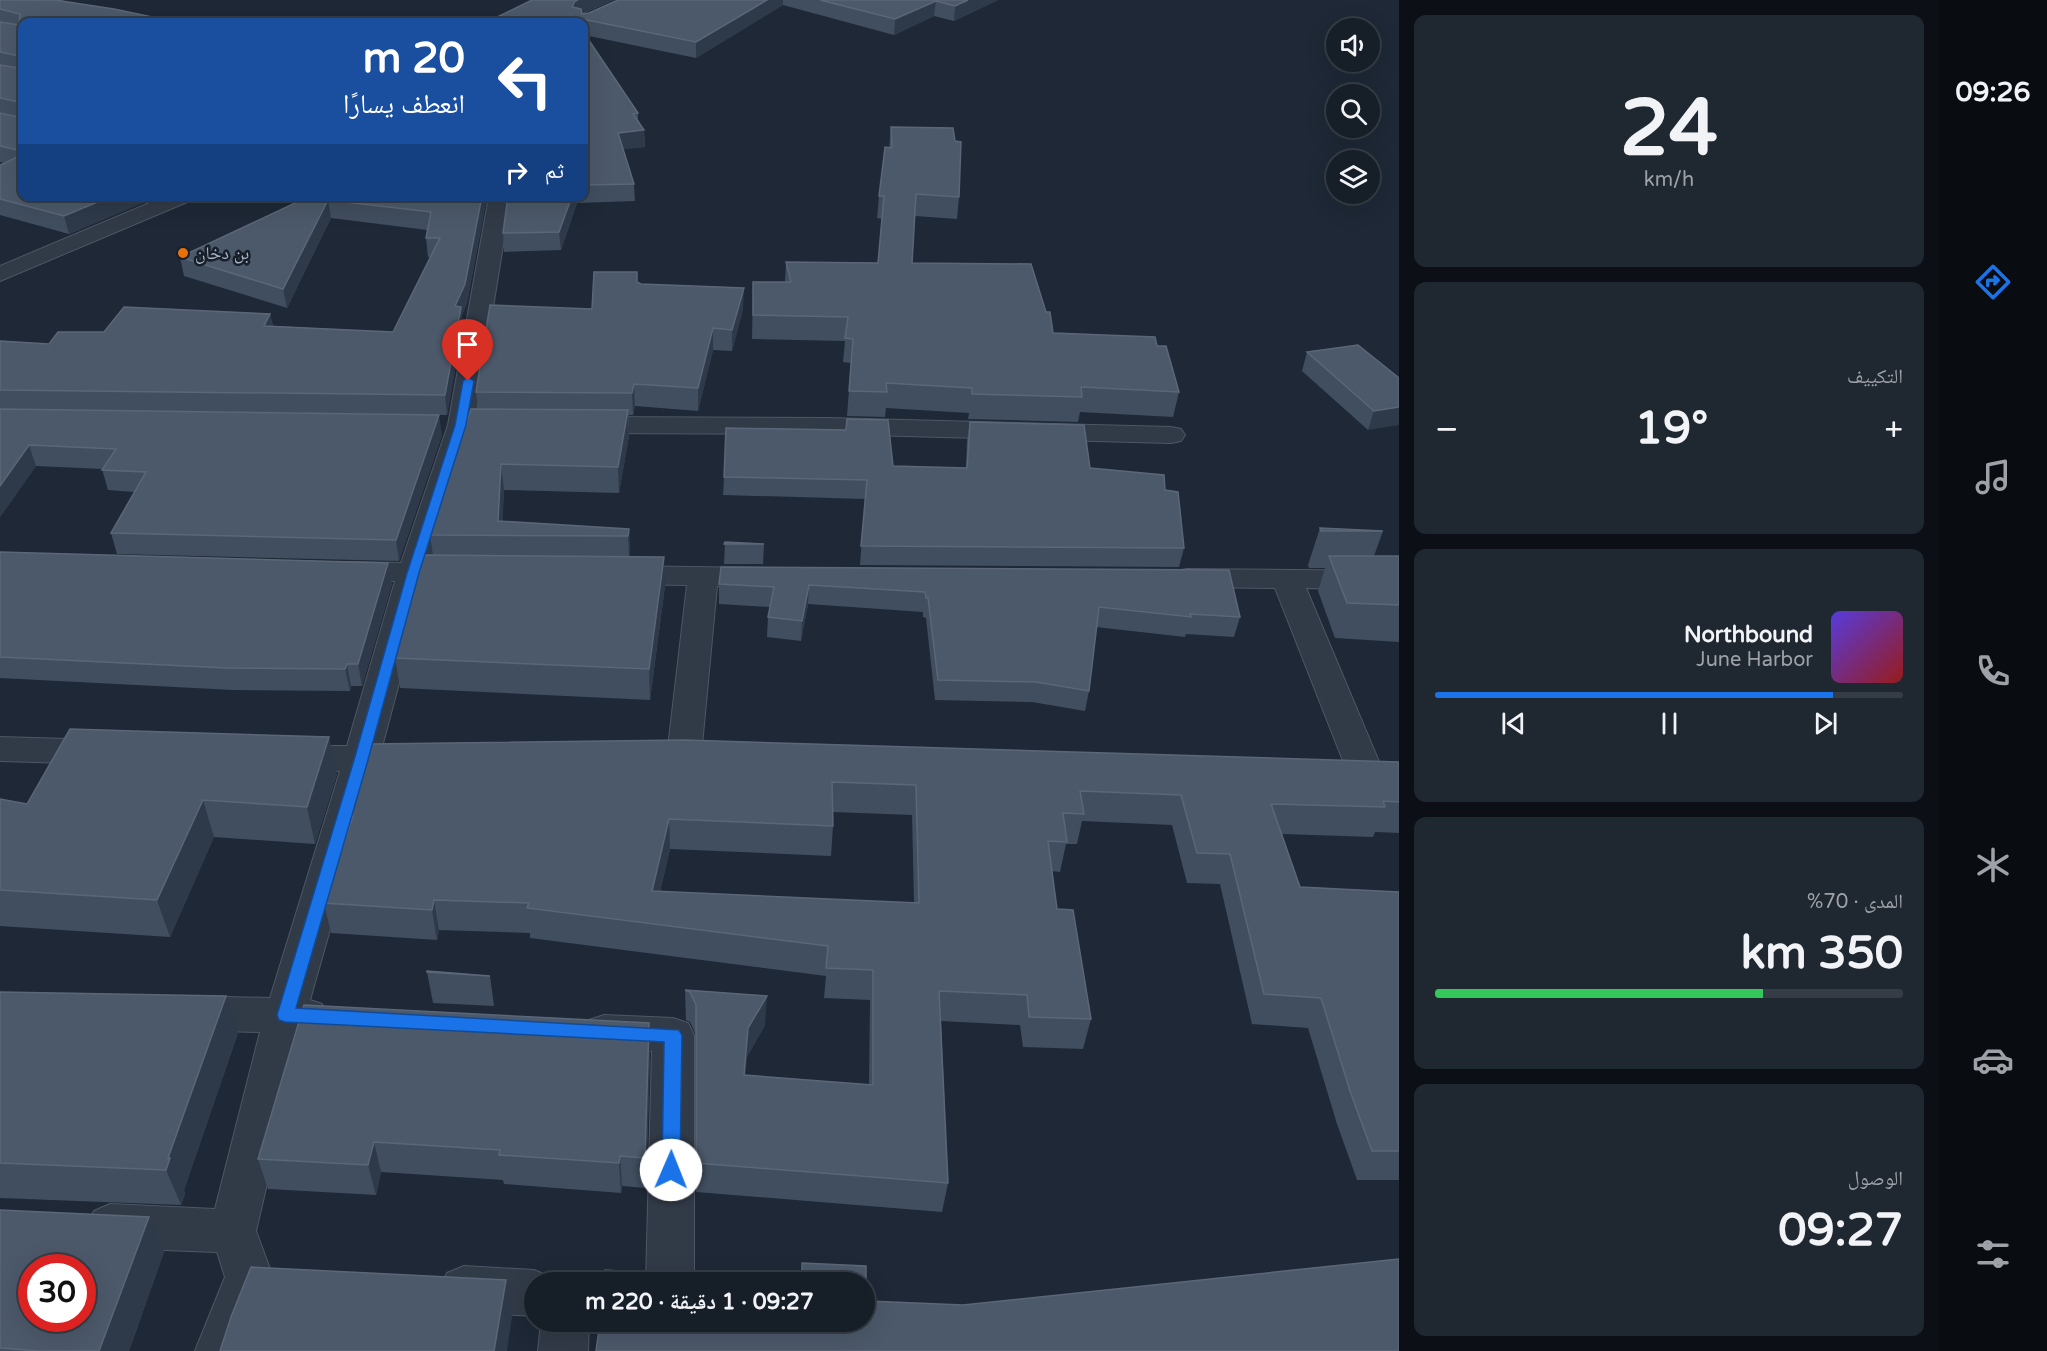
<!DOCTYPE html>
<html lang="ar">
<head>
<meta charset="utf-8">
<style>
	:root { --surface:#161e28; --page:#1f2730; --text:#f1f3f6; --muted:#9ea2a8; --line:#353c45; --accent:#1a73e8 }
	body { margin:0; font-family:"Varela Round","Noto Naskh Arabic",sans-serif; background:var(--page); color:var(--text); direction:rtl; height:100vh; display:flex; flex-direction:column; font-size:22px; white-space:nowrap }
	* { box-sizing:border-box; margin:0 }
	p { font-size:20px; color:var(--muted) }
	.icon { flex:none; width:33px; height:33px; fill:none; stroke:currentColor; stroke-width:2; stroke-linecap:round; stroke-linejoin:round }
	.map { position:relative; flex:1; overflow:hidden; direction:ltr }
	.drawer { display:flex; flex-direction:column; gap:15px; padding:15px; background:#0c1016; width:540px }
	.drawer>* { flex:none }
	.guide { position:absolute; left:18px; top:18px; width:570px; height:183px; border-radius:12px; box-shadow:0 6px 24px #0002,0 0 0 2px var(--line); direction:rtl; background:#1a4fa0; color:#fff; overflow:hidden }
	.fabs { position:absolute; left:1326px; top:18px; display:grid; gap:12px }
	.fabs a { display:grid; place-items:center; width:54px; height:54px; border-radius:50%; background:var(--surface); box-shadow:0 6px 24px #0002,0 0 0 2px var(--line); font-size:30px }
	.speed { position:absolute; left:18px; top:1254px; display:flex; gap:12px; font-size:30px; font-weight:700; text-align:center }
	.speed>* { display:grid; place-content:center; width:78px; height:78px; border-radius:50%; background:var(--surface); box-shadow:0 6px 24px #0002,0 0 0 2px var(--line); line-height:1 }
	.speed .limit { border:9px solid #d22; background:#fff; color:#111 }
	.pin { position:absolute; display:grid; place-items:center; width:51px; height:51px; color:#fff; margin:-62px -26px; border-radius:50% 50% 50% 0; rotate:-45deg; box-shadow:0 0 6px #0007 }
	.pin .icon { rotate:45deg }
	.me { position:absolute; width:66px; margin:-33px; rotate:1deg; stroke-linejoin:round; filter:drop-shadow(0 0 4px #0008) }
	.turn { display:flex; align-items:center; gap:21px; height:126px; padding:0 24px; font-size:27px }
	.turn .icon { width:78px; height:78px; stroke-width:2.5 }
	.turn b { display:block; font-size:42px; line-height:51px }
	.then { display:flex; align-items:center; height:57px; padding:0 24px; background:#0003; gap:12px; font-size:22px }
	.big { font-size:45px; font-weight:700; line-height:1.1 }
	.drawer .widget { flex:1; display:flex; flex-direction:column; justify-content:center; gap:9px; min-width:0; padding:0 21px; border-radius:12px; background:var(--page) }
	.drawer .dial { align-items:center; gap:0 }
	.dial b { font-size:78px; line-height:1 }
	.song { display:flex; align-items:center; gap:18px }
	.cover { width:72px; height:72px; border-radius:9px; background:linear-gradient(135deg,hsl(250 70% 55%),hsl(0 70% 35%)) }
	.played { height:6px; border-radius:3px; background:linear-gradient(90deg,var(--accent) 85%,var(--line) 85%) }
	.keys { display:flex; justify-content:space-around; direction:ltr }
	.heat { display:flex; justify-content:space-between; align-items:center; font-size:33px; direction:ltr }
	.charge { height:9px; border-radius:4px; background:linear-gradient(90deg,#34c759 70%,var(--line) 0) }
	.trip { position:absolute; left:524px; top:1272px; width:351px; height:60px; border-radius:30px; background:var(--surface); box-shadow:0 6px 24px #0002,0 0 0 2px var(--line); font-weight:700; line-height:60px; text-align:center; direction:rtl }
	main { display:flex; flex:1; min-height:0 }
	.dock { display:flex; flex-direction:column; width:108px; justify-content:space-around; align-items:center; background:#090c10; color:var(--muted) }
	.dock .icon { width:42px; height:42px }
	.dock .active { color:var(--accent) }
	.dock b { font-size:27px; color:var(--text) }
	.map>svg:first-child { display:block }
</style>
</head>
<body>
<main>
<nav class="dock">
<b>09:26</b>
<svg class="icon active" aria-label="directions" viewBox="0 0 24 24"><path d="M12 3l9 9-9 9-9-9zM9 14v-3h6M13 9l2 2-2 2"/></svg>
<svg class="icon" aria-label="music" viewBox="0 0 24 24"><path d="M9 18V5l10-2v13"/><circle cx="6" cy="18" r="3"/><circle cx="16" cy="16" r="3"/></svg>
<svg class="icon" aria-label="phone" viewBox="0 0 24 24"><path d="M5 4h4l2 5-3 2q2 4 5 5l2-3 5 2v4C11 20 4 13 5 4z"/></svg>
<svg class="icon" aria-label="climate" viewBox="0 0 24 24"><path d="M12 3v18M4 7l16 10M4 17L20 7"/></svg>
<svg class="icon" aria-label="car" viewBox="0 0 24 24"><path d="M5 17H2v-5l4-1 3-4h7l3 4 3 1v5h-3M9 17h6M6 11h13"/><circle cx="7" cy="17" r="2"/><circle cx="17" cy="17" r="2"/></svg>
<svg class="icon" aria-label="filters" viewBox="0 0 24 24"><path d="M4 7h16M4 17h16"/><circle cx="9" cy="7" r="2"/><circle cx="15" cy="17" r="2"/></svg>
</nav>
<section class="drawer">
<div class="widget dial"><b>24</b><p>km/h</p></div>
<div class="widget"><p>التكييف</p>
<div class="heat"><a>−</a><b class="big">19°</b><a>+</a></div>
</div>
<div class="widget">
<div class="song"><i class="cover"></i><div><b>Northbound</b><p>June Harbor</p></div></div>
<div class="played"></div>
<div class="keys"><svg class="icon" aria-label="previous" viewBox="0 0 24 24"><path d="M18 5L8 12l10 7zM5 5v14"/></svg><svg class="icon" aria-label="pause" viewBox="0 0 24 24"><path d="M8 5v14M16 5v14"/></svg><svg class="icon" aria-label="next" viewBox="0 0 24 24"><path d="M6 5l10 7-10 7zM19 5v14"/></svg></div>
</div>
<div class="widget"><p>المدى · 70%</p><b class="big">350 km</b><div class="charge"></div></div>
<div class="widget"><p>الوصول</p><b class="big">09:27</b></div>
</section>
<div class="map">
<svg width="1399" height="1351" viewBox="0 0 1399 1351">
	<rect width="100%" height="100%" fill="#1e2836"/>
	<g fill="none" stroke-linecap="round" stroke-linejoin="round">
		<defs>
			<g id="minor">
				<path d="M486 196H507L510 202 474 425 431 563 463 564 474 566 478 573 474 580 463 582H426L382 747H411L423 750 429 759 423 768 411 771H375L310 1000 322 1004 328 1016 322 1028 302 1033 256 1231 273 1277 245 1351H195L225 1277 217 1252 110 1248 94 1241 87 1226 94 1211 110 1204 215 1209 260 1032 188 1030 173 1025 167 1013 173 1001 188 996 270 998 340 771 288 770 276 767 270 758 276 749 288 746H347L395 581 347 580 336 578 332 571 336 564 347 562 401 563 448 425 488 202Z"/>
				<path d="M585 417 828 418 1171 427 1181 429 1185 435 1181 441 1171 443 828 434 585 433 576 431 572 425 576 419Z"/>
				<path d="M620 566 763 568 774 570 778 577 774 584 763 586H717L701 756 696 765 684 768 672 765 667 756 687 585 620 584 609 582 605 575 609 568Z"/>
				<path d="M1187 569 1399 571V589L1306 588 1385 776 1380 785 1367 789 1354 785 1349 776 1275 588 1187 587 1176 585 1172 578 1176 571Z"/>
				<path d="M0 737 102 740 114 743 119 752 114 761 102 764 0 761Z"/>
				<path d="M604 1015 673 1018 688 1023 694 1035V1282H646L652 1051 604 1049 589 1044 583 1032 589 1020Z"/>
				<path d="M464 1266 534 1270 551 1277 554 1282H534V1316L464 1312 447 1305 440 1289 447 1273Z"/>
				<path d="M541 1322H589L588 1351H538Z"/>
			</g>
			<path id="tertiary" d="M166 196H195L192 200 0 281V266Z"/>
		</defs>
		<use href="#minor" stroke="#4e5765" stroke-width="2"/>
		<use href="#tertiary" stroke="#4e5765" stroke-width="2"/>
		<use href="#minor" fill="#313a47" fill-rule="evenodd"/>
		<use href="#tertiary" fill="#313a47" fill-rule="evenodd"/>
	</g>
	<g fill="#414e5f" fill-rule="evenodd">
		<path d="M0 0H64L22 22V196H159L69 234 0 215V165L5 163 0 162Z"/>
		<path d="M532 0H614L582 14 589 13 618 0H998L954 21 934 16 894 35 783 5 696 58 584 35 638 113V120L644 130 645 147 623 149 634 184 635 201 577 203 561 250 504 252 503 233 508 196H584V22H487Z"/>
		<path d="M891 127 959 197 957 219 915 216 912 263 1053 333 1157 346 1179 392 1173 417 1080 412 1078 422 968 419 969 413 886 408 885 417 847 416 851 363 843 362 845 341 752 339 753 282H785L786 262 878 263 882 219 877 218 879 196 889 148Z"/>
		<path d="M310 196H485L486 202 467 303 462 315 463 326 447 415 157 411 442 435 399 561 117 554 111 533 134 492 108 490 102 469 36 466 0 517V341L49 344 104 332 270 314 273 326 393 332 431 257H428L426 238 427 230 331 218 287 308 184 276 180 257Z"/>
		<path d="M638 283 743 309 732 351 713 350 698 411 635 406 633 415H629V436L619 493 504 490 502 521 629 529 630 556 665 586 650 700 400 688 395 658 433 555 430 535 478 409 476 392 592 309Z"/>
		<path d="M1307 352 1399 378 1368 430 1302 371Z"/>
		<path d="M970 422 1090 468 1165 490 1184 548 1179 567 860 565 865 499 723 495 724 477 893 466 966 468 967 440Z"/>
		<path d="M1320 528 1383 531 1374 556H1399V642L1335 638 1318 591 1325 568H1309L1308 565Z"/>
		<path d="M725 542 764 544 763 564H724Z"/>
		<path d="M0 552 388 563 392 584 362 686H351L350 691 233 690 0 678Z"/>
		<path d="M721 567 1240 617 1234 637 1186 634 1185 637 1096 627 1089 691 1085 711 1032 702 935 700 926 618 923 617V612L808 604 801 641 767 637 768 617 770 607 719 604V584Z"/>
		<path d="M371 744 1399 762V833L1375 832 1373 837 1282 834 1300 887 1399 892V1180H1357L1337 1124 1308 1028 1252 1024 1220 884 1187 883 1172 825 1082 821 1077 844H1066L1060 872 1052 871 1057 909 1091 1019 1083 1049 1023 1047 1020 1025 941 1021 948 1183 942 1212 696 1192V1035L690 1022 686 1020 685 990 765 1025 747 1057 745 1075 869 1085 870 1000 824 998 826 976 530 938V933L439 930 437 940 331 933 324 903 351 822 350 816ZM833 812 912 815 914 903 660 892 670 849 831 856 833 826Z"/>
		<path d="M337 774 315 844 214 837 170 937 0 926V799L27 804Z"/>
		<path d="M427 972 490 976 494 1006 433 1003Z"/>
		<path d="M0 992 238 1033 184 1190 185 1194 181 1205 0 1198Z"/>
		<path d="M650 1053 646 1188 622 1186 621 1193 504 1184 503 1180 381 1172 376 1195 268 1189 258 1159Z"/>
		<path d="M0 1210 164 1252 129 1351H0Z"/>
		<path d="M1399 1259V1351H596L600 1322H864V1282H604L605 1270 800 1282 802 1263 866 1266V1290L865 1300 868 1301 963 1305Z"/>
	</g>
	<g fill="#2e3a4a">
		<path d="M578 0H614L576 16 572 7 575 1Z"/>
		<path d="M767 0H783V5L696 58V42Z"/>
		<path d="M968 0H998L954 21 955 6Z"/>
		<path d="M936 1 934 16 894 35 895 19Z"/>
		<path d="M644 130 645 147 619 150 618 133Z"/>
		<path d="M112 196H159L69 234 64 216Z"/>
		<path d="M482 196H485L486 202 467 303 462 315 463 326 447 415 445 395 455 306Z"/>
		<path d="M572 196H576L577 203 561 250 559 232Z"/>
		<path d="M328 200 331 218 287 308 283 289Z"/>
		<path d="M744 288 743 309 732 351V330Z"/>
		<path d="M270 314 274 333 264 326Z"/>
		<path d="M713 328V350L698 411V388Z"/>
		<path d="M634 384 635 406 633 415 632 393Z"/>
		<path d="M1399 407V425L1368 430 1374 411Z"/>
		<path d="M628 410 629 436 619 493 618 467Z"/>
		<path d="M439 415 442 435 399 561 396 540Z"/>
		<path d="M29 445 36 466 0 517V486Z"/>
		<path d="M501 464 504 490 502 535 498 521Z"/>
		<path d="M629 529 630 556 629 563 628 536Z"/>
		<path d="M664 557 665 586 650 700 649 669Z"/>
		<path d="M388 563 392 584 362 686 358 664Z"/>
		<path d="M809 585 808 604 801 641 802 621Z"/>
		<path d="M347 664 351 686 350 691 345 669Z"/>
		<path d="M329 737 337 774 315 844 307 807Z"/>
		<path d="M203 800 214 837 170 937 157 900Z"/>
		<path d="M669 819 670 849 653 921 652 891Z"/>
		<path d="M434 900 439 930 437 940 432 910Z"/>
		<path d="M226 996 238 1033 184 1190 185 1194 181 1205 166 1170 168 1158Z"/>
		<path d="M767 996 765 1025 747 1057 743 1105 744 1075 748 1028Z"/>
		<path d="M649 1023 650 1053 646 1188 645 1158Z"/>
		<path d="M374 1142 381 1172 376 1195 368 1165Z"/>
		<path d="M620 1156 622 1186 621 1193 619 1163Z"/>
		<path d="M149 1217 164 1252 129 1351H99Z"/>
		<path d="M506 1280 512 1317 507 1351H494Z"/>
	</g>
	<g fill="#4c596a" stroke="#5b6778" stroke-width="1.5" fill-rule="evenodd">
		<path d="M0 0H55L114 9 176 22H22V151L0 146V113L18 117 19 102 0 98V65L19 68 20 56 0 52V22L19 25 20 14 0 9Z"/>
		<path d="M532 0H578L575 1 572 7 581 9 582 14 589 13 618 0H767L696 42 572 17 576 22H487Z"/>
		<path d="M820 0H968L955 6 936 1 895 19Z"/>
		<path d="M411 18 435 22H401Z"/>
		<path d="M584 33 638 113 633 114 644 130 618 133 634 184 584 185Z"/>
		<path d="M891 127 953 128 955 141 961 142 959 197 916 194 912 263 1031 264 1046 312H1050L1053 333 1155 337 1157 346H1166L1179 392 1081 387 1082 397 972 394V388L886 383 887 392 849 391 853 339 845 338 848 317 753 315V282H791L786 262 878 263 884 196H879L885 147 892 148Z"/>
		<path d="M22 155V196H112L64 216 0 199V165Z"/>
		<path d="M310 196H482L465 284 455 306 461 307 445 395 0 390V341L49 344 58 332H104L124 307 270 314 264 326 393 332 440 238H426L431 212 328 200 283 289 180 257Z"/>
		<path d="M508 196H572L559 232 503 233Z"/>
		<path d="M594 272H637V282L641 284 744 288 732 330 713 328 698 388 634 384 632 393 476 392 490 305 592 309Z"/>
		<path d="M1358 345 1399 378V407L1374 411 1307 352Z"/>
		<path d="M0 409 439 415 396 540 111 533 146 472 102 470 116 449 29 445 0 486Z"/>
		<path d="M471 409 628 410 618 467 501 464 498 521 629 529 628 536 430 535Z"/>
		<path d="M847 419 888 420 893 466 967 468 970 422 1084 425 1090 468 1164 475 1165 490 1178 492 1184 548 861 546 867 480 724 477 726 428 846 430Z"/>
		<path d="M1320 528 1383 531H1321Z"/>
		<path d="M725 542 764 544H724Z"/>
		<path d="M0 552 388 563 358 664H347L345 669 227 668 0 657Z"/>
		<path d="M423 555 664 557 649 669 395 658Z"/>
		<path d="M1329 556H1399V605L1347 603Z"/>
		<path d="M721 567 1229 570 1240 617 1190 614 1191 617 1099 607 1089 691 1036 682 938 680 928 598H926L925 592 809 585 802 621 768 617 774 587 719 584Z"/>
		<path d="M70 729 329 737 307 807 203 800 157 900 0 890V799L27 804Z"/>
		<path d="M684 740 1399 762V802L1383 801 1385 807 1271 804 1300 887 1399 892V1151H1372L1351 1094 1321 998 1264 994 1230 854 1197 853 1181 795 1080 791 1084 814 1063 813 1067 842 1048 841 1057 909 1073 910 1091 1019 1029 1017 1027 995 939 991 948 1183 696 1163V1005L690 992 685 990 767 996 748 1028 744 1075 873 1085V970L826 968 828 946 527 908 529 903 434 900 432 910 324 903 353 816H350L371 744ZM832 782 916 785 919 903 652 891 669 819 833 826Z"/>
		<path d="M427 971 490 976 427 972Z"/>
		<path d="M0 992 226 996 168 1158H170L166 1170 0 1163Z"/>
		<path d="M304 1005 649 1023 645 1158 620 1156 619 1163 499 1155 500 1150 374 1142 368 1165 258 1159Z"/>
		<path d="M0 1210 149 1217 99 1351H38L0 1348ZM32 1268H82V1318H32Z"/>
		<path d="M1399 1259V1351H596L600 1322H864V1300L868 1301 963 1305Z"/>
		<path d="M802 1263 866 1266V1290H864V1282H604L605 1270 802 1282Z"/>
		<path d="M251 1267 506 1280 494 1351H220L231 1317Z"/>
	</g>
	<path fill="#1a73e8" stroke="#114b97" stroke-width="1.5" d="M468 377 474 381 466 425 419 573 368 760 296 1008 679 1030 682 1035 680 1170 678 1176 671 1179 664 1176 662 1170 664 1042 285 1022 279 1020 277 1015 354 760 407 573 455 425 463 381Z"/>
	<circle fill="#e8710a" stroke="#171f2b" stroke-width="2" cx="183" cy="253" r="6"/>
	<g text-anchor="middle" stroke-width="5" stroke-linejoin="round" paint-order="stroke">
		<g font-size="18" fill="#aab4c4" stroke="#171f2b" text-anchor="start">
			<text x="195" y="259">بن دخان</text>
		</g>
	</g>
</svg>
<div class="fabs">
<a><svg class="icon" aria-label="sound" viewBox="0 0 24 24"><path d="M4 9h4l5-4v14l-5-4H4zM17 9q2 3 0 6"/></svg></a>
<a><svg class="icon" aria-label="search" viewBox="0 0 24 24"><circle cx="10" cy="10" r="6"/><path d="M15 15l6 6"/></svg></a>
<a><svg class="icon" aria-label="layers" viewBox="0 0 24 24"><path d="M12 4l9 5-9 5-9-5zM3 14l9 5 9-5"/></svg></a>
</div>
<div class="speed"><div class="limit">30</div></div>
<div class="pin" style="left:468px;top:381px;background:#d93025"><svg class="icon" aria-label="arrive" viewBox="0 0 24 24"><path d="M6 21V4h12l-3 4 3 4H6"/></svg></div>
<svg class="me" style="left:671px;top:1170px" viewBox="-20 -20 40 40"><circle r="19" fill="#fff"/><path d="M0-13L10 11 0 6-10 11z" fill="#1a73e8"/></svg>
<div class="trip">09:27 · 1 دقيقة · 220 m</div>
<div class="guide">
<div class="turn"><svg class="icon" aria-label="left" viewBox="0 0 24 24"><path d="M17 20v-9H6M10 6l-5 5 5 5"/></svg><div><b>20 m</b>انعطف يسارًا</div></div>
<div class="then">ثم<svg class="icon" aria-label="right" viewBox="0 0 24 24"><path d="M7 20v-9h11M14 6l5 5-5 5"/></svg></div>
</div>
</div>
</main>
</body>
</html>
